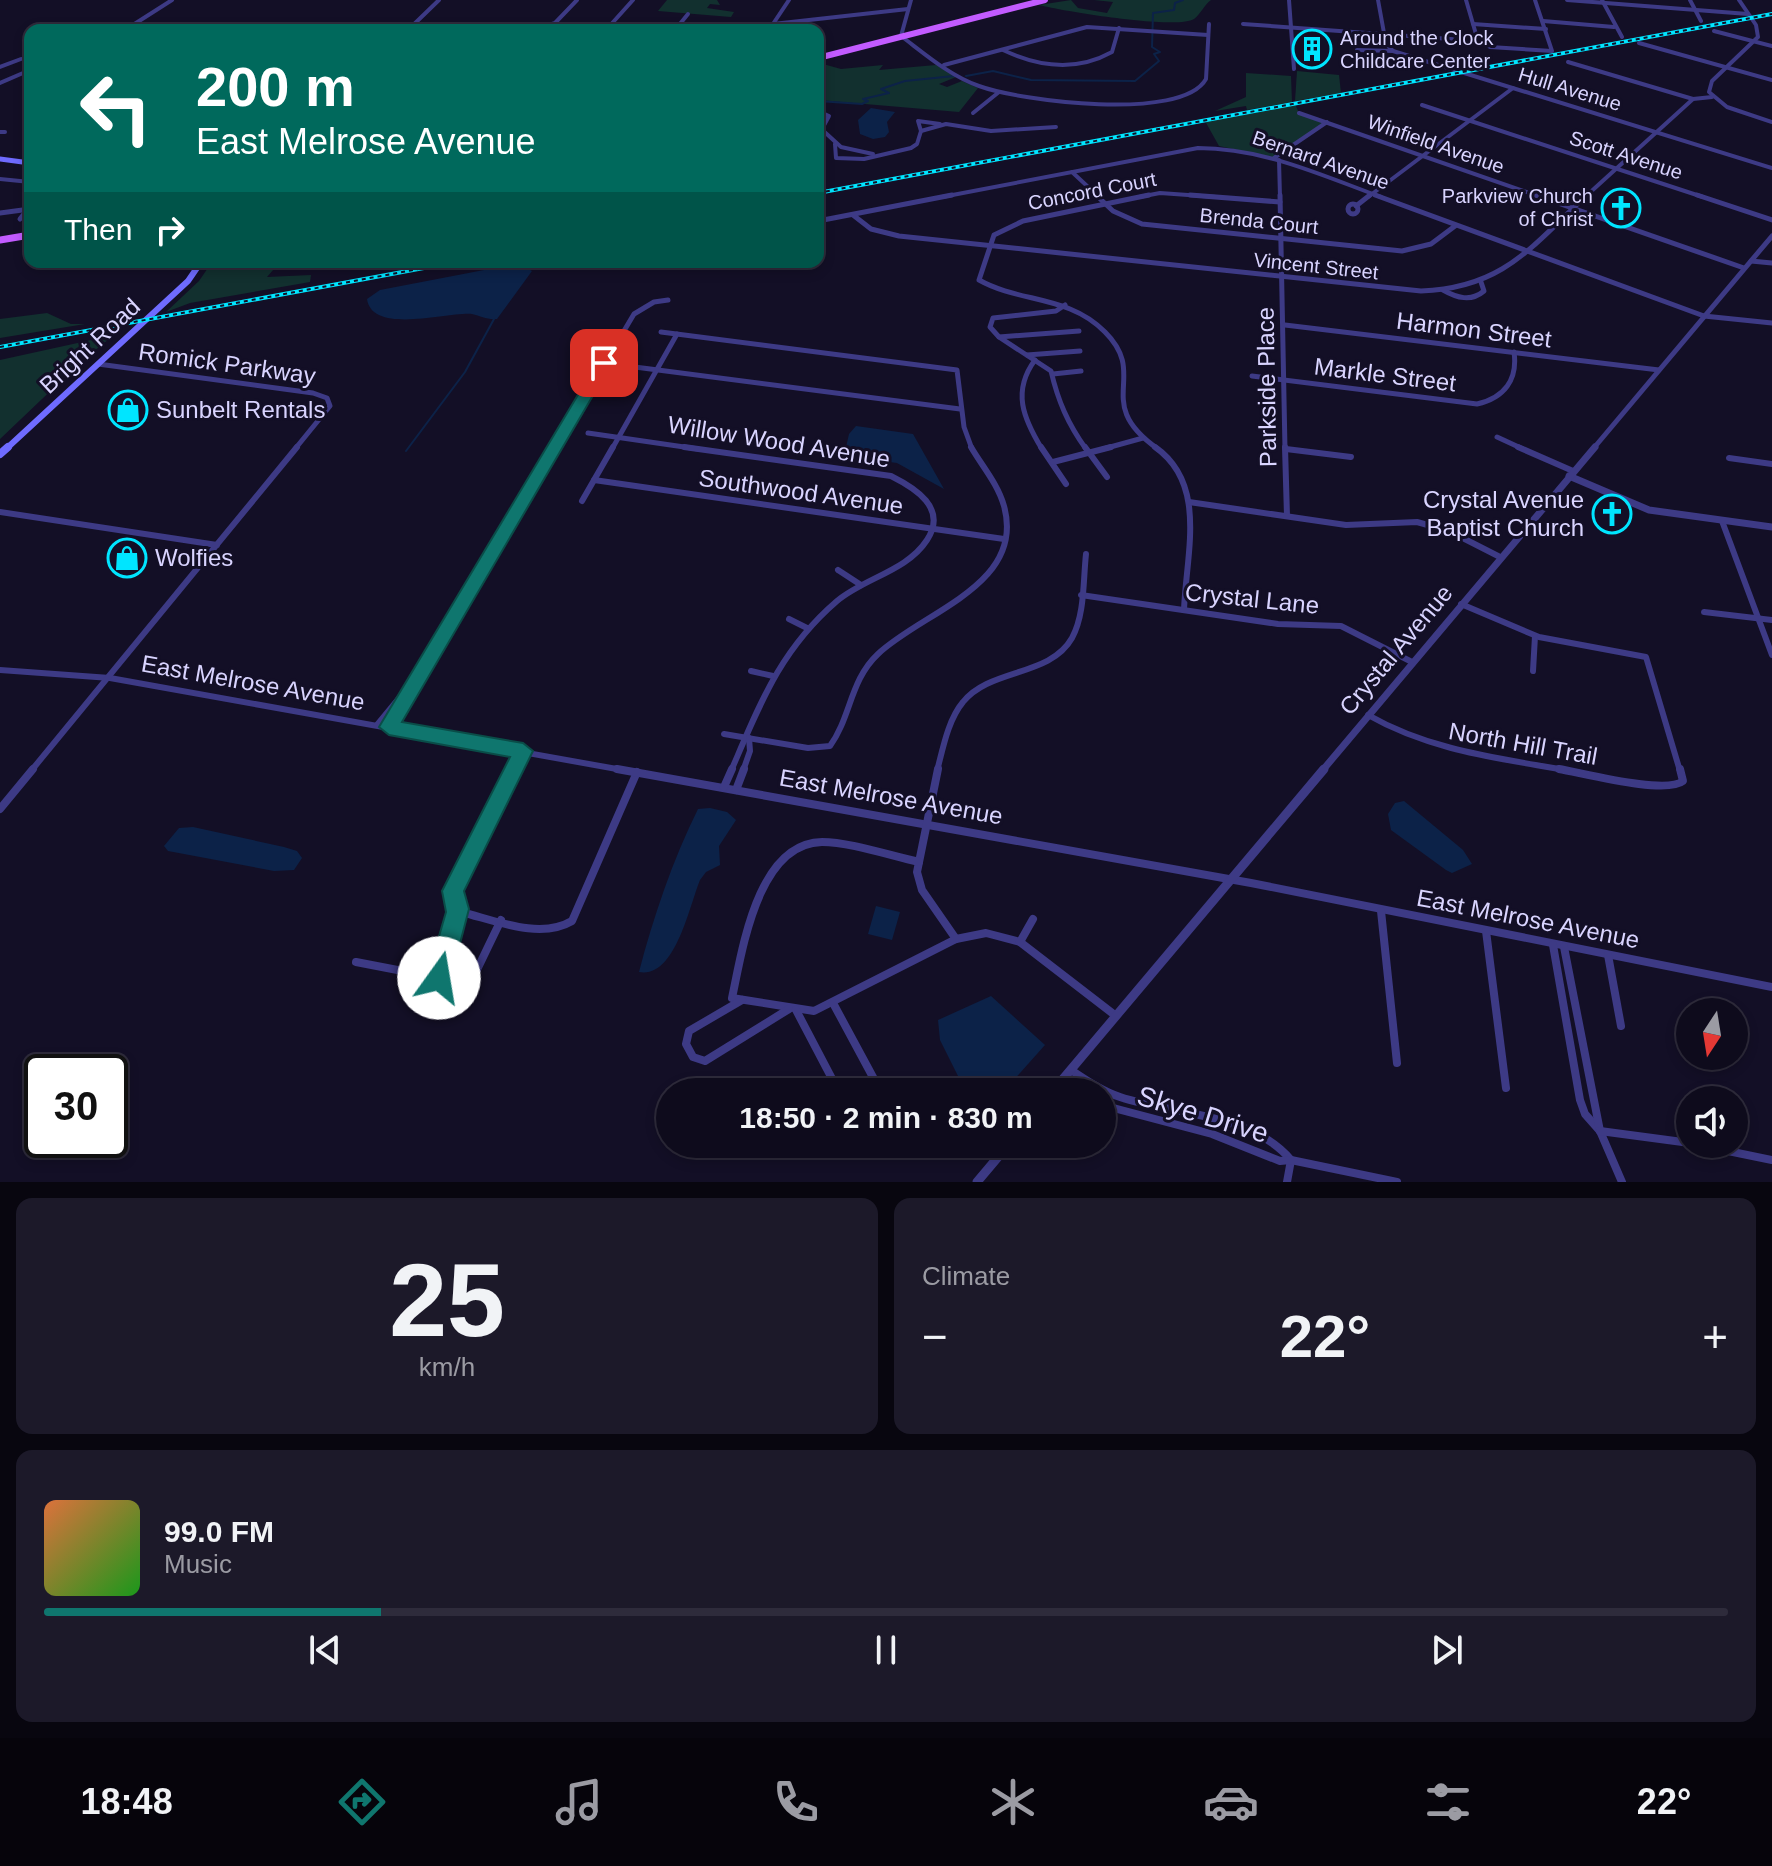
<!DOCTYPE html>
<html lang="en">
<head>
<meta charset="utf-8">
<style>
	:root { --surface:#0e0b1c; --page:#1c1929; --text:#f1f3f6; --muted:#9b9ba3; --line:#2e2b3b; --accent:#0f766e }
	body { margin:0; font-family:Arial,sans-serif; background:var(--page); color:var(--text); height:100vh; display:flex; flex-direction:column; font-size:30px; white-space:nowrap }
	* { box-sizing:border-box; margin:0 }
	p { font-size:26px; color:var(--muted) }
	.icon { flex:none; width:44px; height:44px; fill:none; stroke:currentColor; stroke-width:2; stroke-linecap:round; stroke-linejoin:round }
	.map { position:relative; height:1182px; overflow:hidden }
	.details { display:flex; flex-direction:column; gap:16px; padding:16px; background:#08060f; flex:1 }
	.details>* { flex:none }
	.banner { position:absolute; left:24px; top:24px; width:800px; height:244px; border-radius:16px; box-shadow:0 4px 12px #0003,0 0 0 2px var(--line); background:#00695c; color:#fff; overflow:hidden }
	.needle { width:52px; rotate:192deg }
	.tools { position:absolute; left:1676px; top:998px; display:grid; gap:16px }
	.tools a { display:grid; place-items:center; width:72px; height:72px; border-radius:50%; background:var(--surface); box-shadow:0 4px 12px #0003,0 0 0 2px var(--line); font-size:40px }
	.speed { position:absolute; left:24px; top:1054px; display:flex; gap:16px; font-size:40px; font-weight:700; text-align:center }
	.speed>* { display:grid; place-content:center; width:104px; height:104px; border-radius:50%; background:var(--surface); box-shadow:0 4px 12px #0003,0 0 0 2px var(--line); line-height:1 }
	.speed .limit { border:4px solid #111; border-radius:12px; background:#fff; color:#111 }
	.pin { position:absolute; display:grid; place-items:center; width:68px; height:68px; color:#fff; margin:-34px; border-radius:16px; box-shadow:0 4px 12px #0006 }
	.me { position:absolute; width:88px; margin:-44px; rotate:13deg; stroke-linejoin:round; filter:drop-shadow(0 0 6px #0008) }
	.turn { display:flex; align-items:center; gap:28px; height:168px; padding:0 40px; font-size:36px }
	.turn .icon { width:104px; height:104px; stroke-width:2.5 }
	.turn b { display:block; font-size:56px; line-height:68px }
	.then { display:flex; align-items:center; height:76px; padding:0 40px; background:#0003; gap:16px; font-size:30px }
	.big { font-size:60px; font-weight:700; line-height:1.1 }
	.details .widget { flex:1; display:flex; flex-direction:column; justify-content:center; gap:12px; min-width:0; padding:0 28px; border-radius:16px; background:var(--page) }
	.details .dial { align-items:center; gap:0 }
	.dial b { font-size:104px; line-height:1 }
	.song { display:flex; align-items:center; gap:24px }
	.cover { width:96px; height:96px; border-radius:12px; background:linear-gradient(135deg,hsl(20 70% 55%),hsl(120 70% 35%)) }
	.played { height:8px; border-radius:4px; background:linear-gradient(90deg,var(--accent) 20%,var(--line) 20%) }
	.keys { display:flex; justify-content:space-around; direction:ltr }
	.heat { display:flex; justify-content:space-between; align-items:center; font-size:44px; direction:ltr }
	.details .tiles { flex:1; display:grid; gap:16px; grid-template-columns:1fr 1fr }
	.widget:last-child { grid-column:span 2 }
	.trip { position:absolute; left:656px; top:1078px; width:460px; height:80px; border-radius:40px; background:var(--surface); box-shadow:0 4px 12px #0003,0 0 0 2px var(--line); font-weight:700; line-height:80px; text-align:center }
	.menu { display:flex; height:128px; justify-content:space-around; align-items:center; background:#06040b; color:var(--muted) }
	.menu .icon { width:56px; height:56px }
	.menu .selected { color:var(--accent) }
	.menu b { font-size:36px; color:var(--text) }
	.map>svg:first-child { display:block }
</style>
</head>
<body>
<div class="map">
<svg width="1772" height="1182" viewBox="0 0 1772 1182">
	<rect width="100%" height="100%" fill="#130f26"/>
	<g fill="#12302f">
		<path d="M667 0H717L720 5 710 4 707 8 734 12 731 17 658 11Z"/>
		<path d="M1071 0 1078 8 1107 13 1113 2 1094 0H1211C1204 5 1200 15 1194 19 1177 30 1062 11 1039 5Z"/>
		<path d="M823 64 841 69 883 65 879 70 936 65 956 77 939 84 947 87 962 81 978 88 959 112 818 100V76L826 74 819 65Z"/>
		<path d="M1297 71 1339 75 1341 93 1295 101Z"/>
		<path d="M1246 73 1291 76 1292 102 1247 110 1246 106 1215 111 1246 97Z"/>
		<path d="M1295 104 1299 113 1327 122 1274 158 1219 146 1205 121Z"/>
		<path d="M212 262H280L267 277 311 275 310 282 190 303 166 312 199 281Z"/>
		<path d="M47 313 71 324H85L0 338V319Z"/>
		<path d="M114 335 84 359 0 439V360Z"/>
	</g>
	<g fill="#0c2248">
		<path d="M871 108 895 112 887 122 889 132 885 137 873 139 860 134 858 120Z"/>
		<path d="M510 265H521L532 271 497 319C487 320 481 316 472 314 447 312 372 335 367 299L380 290Z"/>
		<path d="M856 426 913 434 944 489 897 463 844 456 849 434Z"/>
		<path d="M1404 801 1463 850 1472 864 1452 873 1446 870 1391 830 1388 814 1395 803Z"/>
		<path d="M710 808 727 812 736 820 719 846 720 865 706 872 700 880C689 907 675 979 639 972 653 918 673 859 698 809Z"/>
		<path d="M193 827 284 847 297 851 302 858 294 870 274 871 168 851 164 846 179 828Z"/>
		<path d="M876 906 900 912 892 940 868 934Z"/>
		<path d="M991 996 1045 1045 1003 1092H966L940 1040 938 1020Z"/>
	</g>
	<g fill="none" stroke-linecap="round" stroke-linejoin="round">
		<g stroke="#0c2248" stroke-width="2">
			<path d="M966 76 993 71 1031 80 1135 81 1159 61 1154 54 1160 52 1152 47 1153 13 1174 10 1175 3 1183 0"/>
			<path d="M818 101 862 104 868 101 863 99 889 93 881 89 905 81 954 76"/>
			<path d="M406 451 465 372 494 319"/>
		</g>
		<g stroke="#3d3a85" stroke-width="4">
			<path d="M911 0 901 36C925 54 950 76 979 86 1020 101 1182 122 1206 79L1209 24"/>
			<path d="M1289 0 1294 69"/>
			<path d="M1466 0 1478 41"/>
			<path d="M1567 0 1748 14"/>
			<path d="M1602 0 1622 37"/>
			<path d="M1690 0 1701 21"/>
			<path d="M1543 21 1614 27"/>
			<path d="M773 24 908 9"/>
			<path d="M1243 24 1478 41 1490 47 1552 51 1535 0"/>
			<path d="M1473 24 1546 29"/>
			<path d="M535 30 555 23 577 0"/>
			<path d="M606 30 633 0"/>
			<path d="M675 30 688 14"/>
			<path d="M769 30 789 0"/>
			<path d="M1714 31 1772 46"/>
			<path d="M1639 43 1772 80"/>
			<path d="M1003 50C1039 67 1076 72 1112 52L1119 28"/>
			<path d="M1357 50 1393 51"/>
			<path d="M1568 62 1693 99"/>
			<path d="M944 65 1087 27 1208 35"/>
			<path d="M0 67 21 59"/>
			<path d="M1422 105 1703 197"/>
			<path d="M818 111 829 116 822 129"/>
			<path d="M973 113 999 92"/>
			<path d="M1299 113 1541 197"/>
			<path d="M818 126 841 147 873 154"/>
			<path d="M921 131 918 121 940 124"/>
			<path d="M0 132H5"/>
			<path d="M835 144 836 158 864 159 911 148 917 144 921 131 946 124 991 131 1056 127"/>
			<path d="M1274 158 1327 122"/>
			<path d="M1279 160 1280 197"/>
			<path d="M1072 172 1099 197"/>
			<path d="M0 179 30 182"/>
			<path d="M942 197 1198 148C1263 148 1321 175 1381 197"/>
			<path d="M1139 197 1160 193 1216 197"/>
			<path d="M1368 197 1513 88"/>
			<path d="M1585 197 1693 99 1712 97"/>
		</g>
		<g stroke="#3d3a85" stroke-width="5">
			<path d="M1096 195 1113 211 1142 224 1402 251 1431 244 1455 226"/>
			<path d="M1149 195 1023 221 994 235 979 280C1020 303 1069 295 1105 332 1150 377 1091 402 1158 449"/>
			<path d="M1190 195 1280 202"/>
			<path d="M1280 195 1285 449"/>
			<path d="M1375 195 1704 316"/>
			<path d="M1535 195 1744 268"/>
			<path d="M1697 195 1772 220"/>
			<circle cx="1353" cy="209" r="5"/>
			<path d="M1356 206 1370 195"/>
			<path d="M0 213 30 209"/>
			<path d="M853 215 871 229 899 236 1421 291C1503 288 1531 247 1587 195"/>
			<path d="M20 219 28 209"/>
			<path d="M818 221 952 195"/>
			<path d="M1751 261 1772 263"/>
			<path d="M1443 290C1457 298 1471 302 1484 291L1481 282"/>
			<path d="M1065 305 1056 311 993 318 990 327 999 337 1051 371C1058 401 1068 424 1086 449"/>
			<path d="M1285 325 1659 370"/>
			<path d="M661 332 957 370 964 427 972 449"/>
			<path d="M999 337 1079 331"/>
			<path d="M1027 355 1080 351"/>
			<path d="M1035 360C1012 391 1023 418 1042 449"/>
			<path d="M604 363 960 409"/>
			<path d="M98 364 313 393 327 398 330 406 295 449"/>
			<path d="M1053 374 1081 371"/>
			<path d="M1252 376 1477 404C1504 398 1518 380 1514 352"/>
			<path d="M588 433 698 449"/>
			<path d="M1497 437 1523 449"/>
			<path d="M554 449 634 314 654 302 668 300"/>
			<path d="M612 449 677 334"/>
			<path d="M1103 449 1143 438"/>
		</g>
		<g stroke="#3d3a85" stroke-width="6">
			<path d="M684 447 891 476C915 488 948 508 927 540 907 571 864 578 837 601 780 650 760 704 731 771"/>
			<path d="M1041 447 1066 484"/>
			<path d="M1085 447 1107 477"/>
			<path d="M1155 447C1208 484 1186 554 1184 610"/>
			<path d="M1285 447 1287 516"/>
			<path d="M1518 447 1573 471"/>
			<path d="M1286 449 1351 457"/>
			<path d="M1729 458 1772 464"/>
			<path d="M1053 462 1111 447"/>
			<path d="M594 480 1004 539"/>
			<path d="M582 501 613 447"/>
			<path d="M1189 502 1346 525 1417 522 1449 531 1500 557"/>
			<path d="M0 512 217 545"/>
			<path d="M1722 521 1772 655"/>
			<path d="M838 570 861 585"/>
			<path d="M1081 595 1278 624 1341 626 1412 662"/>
			<path d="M1461 604 1539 637 1646 657 1680 771"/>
			<path d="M1704 612 1772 620"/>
			<path d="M789 619 807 628"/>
			<path d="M0 670 110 678 628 771"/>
			<path d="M751 671 773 676"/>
			<path d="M1533 671 1535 636"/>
			<path d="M419 674 555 447"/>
			<path d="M1368 715C1431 751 1499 758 1570 771"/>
			<path d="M377 725 419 674 389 727"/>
			<path d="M724 734 808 748 830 746C851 717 850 680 878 654 922 612 1026 585 1004 506 998 484 982 466 971 447"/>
			<path d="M31 771 297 447"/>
			<path d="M513 771 523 751"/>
			<path d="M743 771 750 751 749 738"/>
			<path d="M937 771C943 748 948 720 963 702 990 668 1050 677 1072 638 1085 614 1083 581 1086 554"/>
		</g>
		<g stroke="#3d3a85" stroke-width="8">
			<path d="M514 769 458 878 452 898 461 912C494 920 540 940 572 921L637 772"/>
			<path d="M617 769 1251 883 1772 987"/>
			<path d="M938 769 917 872 922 890 956 939"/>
			<path d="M1559 769C1583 773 1666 795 1683 781L1680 769"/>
			<path d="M724 787 732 769"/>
			<path d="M736 790 744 769"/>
			<path d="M0 809 33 769"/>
			<path d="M919 862C891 856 850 842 822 842 757 843 742 952 732 998L814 1011 956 939 986 933 1020 942 1116 1016"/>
			<path d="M458 909 439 978 472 980 501 920"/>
			<path d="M1381 911 1397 1063"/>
			<path d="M1486 931 1506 1088"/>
			<path d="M1020 942 1033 919"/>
			<path d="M1553 945 1580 1100 1585 1114 1600 1131"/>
			<path d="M1564 947 1600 1131 1622 1182"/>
			<path d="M1608 955 1621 1026"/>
			<path d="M356 962 439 978"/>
			<path d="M742 1000 689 1031 686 1044 693 1057 705 1061 789 1009"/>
			<path d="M833 1003 881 1092"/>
			<path d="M796 1010 839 1092"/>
			<path d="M1071 1070C1086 1080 1102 1091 1120 1097 1174 1115 1252 1113 1291 1160L1287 1182"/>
			<path d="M1061 1081 1078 1092"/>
			<path d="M1102 1105 1212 1134 1280 1161 1291 1160 1397 1182"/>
			<path d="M1600 1131 1690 1143"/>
			<path d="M1694 1144 1772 1160"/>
		</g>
		<g stroke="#3d3a85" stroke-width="4">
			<path d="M1378 0 1386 44 1393 51 1772 168"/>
			<path d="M1739 0 1756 25 1758 37 1712 81 1709 92 1727 107 1772 122"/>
			<path d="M125 30 172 0"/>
			<path d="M408 30 439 0"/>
			<path d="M0 83 30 70"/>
		</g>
		<g stroke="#3d3a85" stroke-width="5">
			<path d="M1704 316 1772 323"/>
			<path d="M1593 449 1772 236"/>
		</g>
		<g stroke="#3d3a85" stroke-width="7">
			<path d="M1569 476 1649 510 1772 527"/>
			<path d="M1322 771 1595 447"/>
		</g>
		<g stroke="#3d3a85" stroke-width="9">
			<path d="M1052 1092 1324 769"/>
			<path d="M977 1182 1009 1144"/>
		</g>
		<path stroke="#6f6bff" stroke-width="5" d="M0 159 30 163"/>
		<path stroke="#6f6bff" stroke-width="6" d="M6 449 188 281 201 262"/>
		<path stroke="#6f6bff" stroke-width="8" d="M0 454 8 447"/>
		<path stroke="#c25bff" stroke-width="6" d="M818 58 1045 0"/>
		<path stroke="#c25bff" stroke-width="7" d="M0 240 30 235"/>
		<defs>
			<g id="rail">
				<path d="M818 193 1772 14"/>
				<path d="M0 347 456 262"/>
			</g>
		</defs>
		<use href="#rail" stroke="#00e5ff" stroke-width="4"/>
		<use href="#rail" stroke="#130f26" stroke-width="2" stroke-dasharray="4" stroke-linecap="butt"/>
	</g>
	<path fill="#0f766e" stroke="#0a4d48" stroke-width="2" d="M604 359 612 363 402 722 523 743 533 751 464 891 469 909 451 978 447 986 439 989 431 986 427 978 446 912 442 891 510 757 389 735 379 727 597 363Z"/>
	<defs>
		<symbol id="building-ring" viewBox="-11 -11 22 22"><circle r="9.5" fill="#130f26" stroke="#00e5ff" stroke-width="1.5"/><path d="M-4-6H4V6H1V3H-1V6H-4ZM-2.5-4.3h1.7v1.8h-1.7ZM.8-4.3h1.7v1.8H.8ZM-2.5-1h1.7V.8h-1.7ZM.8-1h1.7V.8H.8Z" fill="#00e5ff"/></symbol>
		<symbol id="church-ring" viewBox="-11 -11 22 22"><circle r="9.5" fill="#130f26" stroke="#00e5ff" stroke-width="1.5"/><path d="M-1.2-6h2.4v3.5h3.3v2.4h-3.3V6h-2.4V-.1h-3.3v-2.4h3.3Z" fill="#00e5ff"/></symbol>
		<symbol id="shop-ring" viewBox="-11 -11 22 22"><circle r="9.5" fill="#130f26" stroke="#00e5ff" stroke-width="1.5"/><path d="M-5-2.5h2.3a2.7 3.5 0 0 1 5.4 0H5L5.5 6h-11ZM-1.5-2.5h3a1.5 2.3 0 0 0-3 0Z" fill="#00e5ff"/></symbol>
	</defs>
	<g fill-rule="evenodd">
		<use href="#building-ring" x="1290" y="27" width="44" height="44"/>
		<use href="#church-ring" x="1599" y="186" width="44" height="44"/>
		<use href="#shop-ring" x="106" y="388" width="44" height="44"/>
		<use href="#church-ring" x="1590" y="492" width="44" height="44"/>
		<use href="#shop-ring" x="105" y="536" width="44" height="44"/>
	</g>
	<g text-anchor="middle" stroke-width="6" stroke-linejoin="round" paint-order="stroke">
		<g font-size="20" fill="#d9d4ff" stroke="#130f26" text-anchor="start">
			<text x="1340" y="45">Around the Clock<tspan x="1340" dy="23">Childcare Center</tspan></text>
			<text x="1593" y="203" text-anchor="end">Parkview Church<tspan x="1593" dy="23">of Christ</tspan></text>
		</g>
		<g font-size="20" fill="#d9d4ff" stroke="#130f26">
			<text transform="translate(1570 89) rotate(17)" y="7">Hull Avenue</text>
			<text transform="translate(1436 144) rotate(19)" y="7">Winfield Avenue</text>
			<text transform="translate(1626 155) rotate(18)" y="7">Scott Avenue</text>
			<text transform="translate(1321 160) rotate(19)" y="7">Bernard Avenue</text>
			<text transform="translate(1092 191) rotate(-11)" y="7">Concord Court</text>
			<text transform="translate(1259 221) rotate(6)" y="7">Brenda Court</text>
			<text transform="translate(1316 266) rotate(6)" y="7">Vincent Street</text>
		</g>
		<g font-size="24" fill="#d9d4ff" stroke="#130f26">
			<text transform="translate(1474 330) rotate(7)" y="8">Harmon Street</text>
			<text transform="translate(90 346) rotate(-43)" y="8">Bright Road</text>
			<text transform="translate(227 364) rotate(8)" y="8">Romick Parkway</text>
			<text transform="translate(1385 375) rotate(7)" y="8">Markle Street</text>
			<text transform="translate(1267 387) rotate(-91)" y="8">Parkside Place</text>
			<text transform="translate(779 442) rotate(9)" y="8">Willow Wood Avenue</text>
			<text transform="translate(801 492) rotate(8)" y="8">Southwood Avenue</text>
			<text transform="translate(1252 599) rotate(6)" y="8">Crystal Lane</text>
			<text transform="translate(1396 650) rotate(-50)" y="8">Crystal Avenue</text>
			<text transform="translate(253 683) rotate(10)" y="8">East Melrose Avenue</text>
			<text transform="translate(1523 744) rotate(10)" y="8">North Hill Trail</text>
			<text transform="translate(891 797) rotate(10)" y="8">East Melrose Avenue</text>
			<text transform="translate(1528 919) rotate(11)" y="8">East Melrose Avenue</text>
		</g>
		<g font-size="24" fill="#d9d4ff" stroke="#130f26" text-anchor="start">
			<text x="156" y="418">Sunbelt Rentals</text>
			<text x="1584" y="508" text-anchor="end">Crystal Avenue<tspan x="1584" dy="28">Baptist Church</tspan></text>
			<text x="155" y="566">Wolfies</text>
		</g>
		<g font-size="28" fill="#d9d4ff" stroke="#130f26">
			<text transform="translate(1203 1114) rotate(17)" y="10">Skye Drive</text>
		</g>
	</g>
</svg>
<div class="tools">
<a><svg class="needle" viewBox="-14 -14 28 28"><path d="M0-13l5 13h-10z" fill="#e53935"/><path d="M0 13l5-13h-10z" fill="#9b9ba3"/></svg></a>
<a><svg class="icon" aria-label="sound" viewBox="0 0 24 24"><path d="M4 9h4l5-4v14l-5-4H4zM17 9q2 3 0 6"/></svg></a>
</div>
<div class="speed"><div class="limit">30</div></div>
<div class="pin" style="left:604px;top:363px;background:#d93025"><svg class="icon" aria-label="arrive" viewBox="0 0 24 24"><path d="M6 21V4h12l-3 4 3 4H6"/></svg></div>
<svg class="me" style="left:439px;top:978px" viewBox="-20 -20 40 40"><circle r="19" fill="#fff"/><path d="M0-13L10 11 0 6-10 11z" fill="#0f766e"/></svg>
<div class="trip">18:50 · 2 min · 830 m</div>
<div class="banner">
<div class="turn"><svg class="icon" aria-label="left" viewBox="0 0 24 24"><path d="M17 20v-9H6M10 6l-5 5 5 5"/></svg><div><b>200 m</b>East Melrose Avenue</div></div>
<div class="then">Then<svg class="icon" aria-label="right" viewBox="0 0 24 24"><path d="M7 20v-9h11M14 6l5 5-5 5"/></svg></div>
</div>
</div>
<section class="details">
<div class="tiles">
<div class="widget dial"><b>25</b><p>km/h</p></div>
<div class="widget"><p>Climate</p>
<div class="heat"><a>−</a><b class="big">22°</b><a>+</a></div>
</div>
<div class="widget">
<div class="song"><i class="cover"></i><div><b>99.0 FM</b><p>Music</p></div></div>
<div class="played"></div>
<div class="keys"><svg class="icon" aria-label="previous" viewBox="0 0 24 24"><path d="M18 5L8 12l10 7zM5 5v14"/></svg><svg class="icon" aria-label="pause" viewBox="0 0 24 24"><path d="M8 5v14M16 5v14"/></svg><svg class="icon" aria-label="next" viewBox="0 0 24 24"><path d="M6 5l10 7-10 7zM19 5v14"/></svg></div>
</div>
</div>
</section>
<nav class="menu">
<b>18:48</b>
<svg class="icon selected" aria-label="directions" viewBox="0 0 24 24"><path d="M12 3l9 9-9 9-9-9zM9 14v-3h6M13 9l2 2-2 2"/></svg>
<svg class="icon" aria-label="music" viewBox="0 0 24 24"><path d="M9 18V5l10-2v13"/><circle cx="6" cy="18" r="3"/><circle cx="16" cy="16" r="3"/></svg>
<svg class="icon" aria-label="phone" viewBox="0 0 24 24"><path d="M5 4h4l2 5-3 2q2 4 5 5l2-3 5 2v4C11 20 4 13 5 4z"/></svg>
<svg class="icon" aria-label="climate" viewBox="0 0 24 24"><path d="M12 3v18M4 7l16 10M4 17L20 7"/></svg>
<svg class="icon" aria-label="car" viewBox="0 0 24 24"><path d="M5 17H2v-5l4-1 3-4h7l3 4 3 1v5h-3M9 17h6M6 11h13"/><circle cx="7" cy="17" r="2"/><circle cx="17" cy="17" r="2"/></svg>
<svg class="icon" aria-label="filters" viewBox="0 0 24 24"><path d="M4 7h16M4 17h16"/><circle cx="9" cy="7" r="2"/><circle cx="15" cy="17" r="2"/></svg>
<b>22°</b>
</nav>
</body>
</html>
